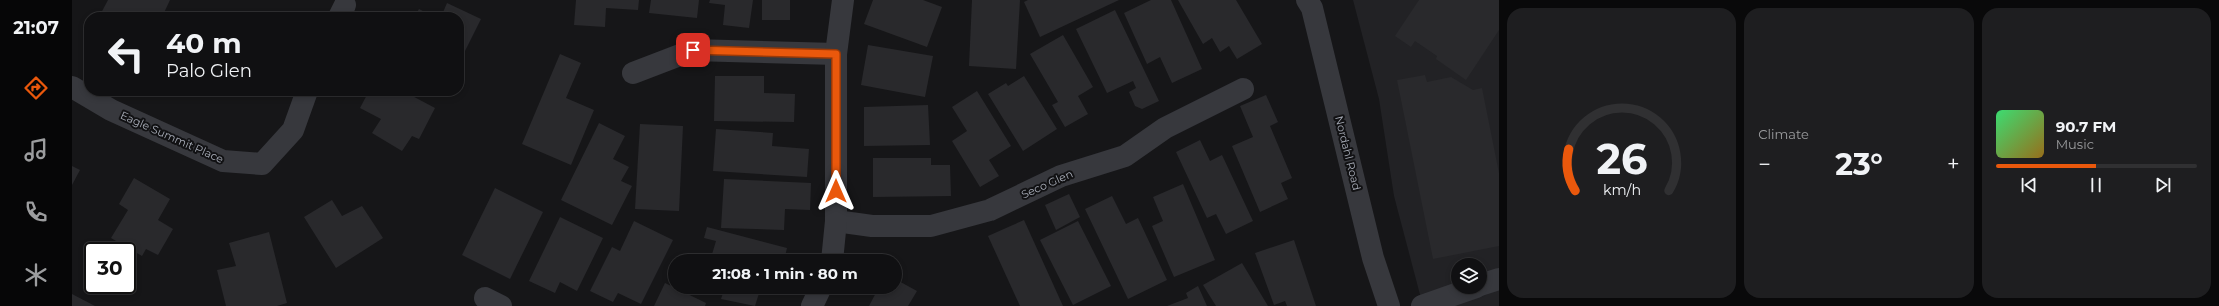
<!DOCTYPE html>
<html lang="en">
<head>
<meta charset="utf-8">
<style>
	:root { --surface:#101012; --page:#1e1e20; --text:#f1f3f6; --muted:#9c9d9f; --line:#303032; --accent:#ea580c }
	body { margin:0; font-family:Montserrat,sans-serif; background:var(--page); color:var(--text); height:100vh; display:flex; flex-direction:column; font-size:15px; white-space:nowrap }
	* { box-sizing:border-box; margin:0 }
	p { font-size:13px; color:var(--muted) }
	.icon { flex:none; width:22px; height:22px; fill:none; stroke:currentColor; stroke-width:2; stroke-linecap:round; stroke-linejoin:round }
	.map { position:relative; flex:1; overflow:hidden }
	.sheet { display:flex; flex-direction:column; gap:8px; padding:8px; background:#09090a; width:720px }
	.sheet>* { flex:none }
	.top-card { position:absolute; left:12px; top:12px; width:380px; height:84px; border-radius:16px; box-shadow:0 2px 6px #0003,0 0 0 1px var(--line); background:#101012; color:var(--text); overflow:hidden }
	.tools { position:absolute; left:1379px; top:258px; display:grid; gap:8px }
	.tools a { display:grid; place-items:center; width:36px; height:36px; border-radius:50%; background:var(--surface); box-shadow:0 2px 6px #0003,0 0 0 1px var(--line); font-size:20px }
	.speed { position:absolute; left:12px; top:242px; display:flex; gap:8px; font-size:20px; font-weight:700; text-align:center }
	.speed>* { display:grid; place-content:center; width:52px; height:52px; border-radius:50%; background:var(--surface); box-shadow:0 2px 6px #0003,0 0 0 1px var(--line); line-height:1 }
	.speed .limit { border:2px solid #111; border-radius:6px; background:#fff; color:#111 }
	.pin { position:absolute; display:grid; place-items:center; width:34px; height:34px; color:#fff; margin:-17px; border-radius:8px; box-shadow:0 2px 6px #0006 }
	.me { position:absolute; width:44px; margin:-22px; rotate:0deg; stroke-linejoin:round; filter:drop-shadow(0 0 3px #0008) }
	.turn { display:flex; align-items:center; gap:14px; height:84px; padding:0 16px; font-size:18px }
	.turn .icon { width:52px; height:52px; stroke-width:2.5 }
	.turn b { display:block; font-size:28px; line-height:34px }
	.big { font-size:30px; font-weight:700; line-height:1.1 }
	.sheet .tile { flex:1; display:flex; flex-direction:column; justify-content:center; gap:6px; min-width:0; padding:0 14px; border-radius:16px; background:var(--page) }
	.sheet .dial { align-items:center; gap:0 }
	.dial svg { height:104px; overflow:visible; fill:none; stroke:var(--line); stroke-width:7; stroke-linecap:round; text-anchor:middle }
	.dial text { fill:var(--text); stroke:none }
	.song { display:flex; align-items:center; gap:12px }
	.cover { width:48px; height:48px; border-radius:6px; background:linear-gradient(135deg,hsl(140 70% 55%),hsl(40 70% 35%)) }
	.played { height:4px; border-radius:2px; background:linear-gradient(90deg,var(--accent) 50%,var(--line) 50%) }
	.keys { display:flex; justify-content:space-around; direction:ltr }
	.heat { display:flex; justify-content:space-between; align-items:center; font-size:22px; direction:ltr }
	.sheet .tiles { flex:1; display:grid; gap:8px; grid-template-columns:repeat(3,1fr) }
	.trip { position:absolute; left:596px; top:254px; width:234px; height:40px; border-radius:20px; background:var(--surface); box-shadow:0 2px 6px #0003,0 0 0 1px var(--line); font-weight:700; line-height:40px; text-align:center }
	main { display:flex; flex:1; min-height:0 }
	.menu { display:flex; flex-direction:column; width:72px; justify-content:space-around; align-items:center; background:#060607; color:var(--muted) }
	.menu .icon { width:28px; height:28px }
	.menu .on { color:var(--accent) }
	.menu b { font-size:18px; color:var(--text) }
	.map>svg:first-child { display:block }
</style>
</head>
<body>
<main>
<nav class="menu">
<b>21:07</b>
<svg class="icon on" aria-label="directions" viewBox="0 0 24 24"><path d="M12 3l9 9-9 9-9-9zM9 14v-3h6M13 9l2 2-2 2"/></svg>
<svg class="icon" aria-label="music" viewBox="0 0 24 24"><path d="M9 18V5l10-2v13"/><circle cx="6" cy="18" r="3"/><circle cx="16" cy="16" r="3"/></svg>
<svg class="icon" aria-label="phone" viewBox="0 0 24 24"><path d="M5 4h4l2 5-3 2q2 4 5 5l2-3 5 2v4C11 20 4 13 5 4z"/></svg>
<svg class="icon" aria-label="climate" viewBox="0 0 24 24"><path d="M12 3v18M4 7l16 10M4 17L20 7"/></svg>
</nav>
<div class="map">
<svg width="1427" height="306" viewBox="0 0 1427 306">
	<rect width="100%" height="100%" fill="#161618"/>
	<path fill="#222225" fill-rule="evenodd" d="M1281 0H1427V306H1351L1322 196 1307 99ZM1386 265H1408V287H1386Z"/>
	<g fill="#29292c">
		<path d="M36 0H98L90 17H27Z"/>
		<path d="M504 0H567L566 10 534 8 533 27 502 25Z"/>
		<path d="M579 0H627L625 18 577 13Z"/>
		<path d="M638 0H681L677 28 651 25 653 5 637 3Z"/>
		<rect x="690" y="0" width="28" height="20"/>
		<path d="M801 0H851L870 7 855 47 792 24Z"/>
		<path d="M900 0H948L944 69 897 66Z"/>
		<path d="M956 0H1047L968 37 952 2Z"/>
		<path d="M1079 0H1099L1130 69 1100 83 1088 57 1075 64 1052 13Z"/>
		<path d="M1106 0H1164L1190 44 1165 59 1157 46 1148 52 1140 38 1131 44Z"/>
		<path d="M1347 0H1427V30L1394 80 1364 59 1365 56 1343 41 1339 47 1323 36Z"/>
		<path d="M375 3 409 19 387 63V17H369Z"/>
		<path d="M347 9 362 17H342Z"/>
		<path d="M1043 10 1087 101 1070 109 1063 106 1057 92 1064 88 1061 81 1035 93 1004 29Z"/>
		<path d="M138 12 148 17H135Z"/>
		<path d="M991 35 1021 87 1006 96 1016 114 993 127 980 105 986 102 958 54Z"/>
		<path d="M796 45 861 56 853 97 789 85Z"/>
		<path d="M488 54 509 63 494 98 522 110 499 165 450 144Z"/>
		<path d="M1353 75 1355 82 1379 77 1401 90 1410 88 1427 173V246L1361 259 1325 80Z"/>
		<path d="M643 76H692V93L723 94 722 122 642 121Z"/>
		<path d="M952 76 985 129 951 151 916 94 934 83 936 86Z"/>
		<path d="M297 91H331L363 108 347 139 340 136 330 151 300 133 309 119 288 108Z"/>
		<path d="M905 91 939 146 917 160 927 176 908 187 880 141 895 131 880 107Z"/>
		<path d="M1194 95 1206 122 1198 126 1220 178 1209 183 1216 199 1188 212 1160 146 1181 137 1168 106Z"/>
		<path d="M856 105 858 145 792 146V107Z"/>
		<path d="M527 123 553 136 541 159 557 167 549 181 560 186 540 225 489 200Z"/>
		<path d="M568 124 611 126 607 211 563 209Z"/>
		<path d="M644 129 701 133 700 146 737 149 735 177 641 171Z"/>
		<path d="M1128 140 1138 161 1150 155 1181 221 1154 234 1144 214 1135 218 1104 152Z"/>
		<path d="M801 158H859V165H878L879 196 801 197Z"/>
		<path d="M0 166 8 170 0 185Z"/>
		<path d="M62 178 98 199 86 220 101 229 86 255 74 249 70 256 39 238 56 210 47 204Z"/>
		<path d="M652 179 739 183 738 210 713 209 712 230 649 228Z"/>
		<path d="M1111 184 1143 260 1102 277 1080 226 1091 221 1081 197Z"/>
		<path d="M423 188 471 212 438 279 390 255Z"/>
		<path d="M997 194 1008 217 984 230 973 205Z"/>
		<path d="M1040 196 1054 224 1066 218 1095 280 1056 299 1013 209Z"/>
		<path d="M260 200 270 216 290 206 311 238 264 268 232 217Z"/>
		<path d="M488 217 531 238 505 291 488 282 483 293 457 281Z"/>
		<path d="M952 220 991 306H948L916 236Z"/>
		<path d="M562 221 601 240 569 304 546 293 541 302 518 291 540 247 548 251Z"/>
		<path d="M1006 221 1039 286 1001 305 968 240Z"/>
		<path d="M635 227 715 248 712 261H638L644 241 632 238Z"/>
		<path d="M197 232 215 303 205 306H154L145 270 164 266 157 243Z"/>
		<path d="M1222 240 1244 306H1215L1213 301 1202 305 1183 253Z"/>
		<path d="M1170 263 1196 306H1144L1131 285Z"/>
		<path d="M823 279 845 291 836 306H797L807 287H823Z"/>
		<path d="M593 283 634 303 633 306H582Z"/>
		<path d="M1126 286 1135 306H1095L1116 298 1114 293Z"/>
		<path d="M653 287H689L683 306 649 299Z"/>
		<path d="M0 294 23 306H0Z"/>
	</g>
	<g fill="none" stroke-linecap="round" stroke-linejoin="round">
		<g stroke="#37383d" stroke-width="22">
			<path d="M1235 0 1240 8 1301 258 1317 306"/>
			<path d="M267 17 273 5"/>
			<path d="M561 73 621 50 764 54"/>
			<path d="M0 87 39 110 151 161 190 164 221 130 235 91"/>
			<path d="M764 221 800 226H859L918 210 989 176 1053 156 1093 128 1171 89"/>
			<path d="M760 261 764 221V54L771 0"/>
			<path d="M1408 285 1427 279"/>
			<path d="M413 298 429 306"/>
			<path d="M740 306 749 287"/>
			<path d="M1350 306 1404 287"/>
		</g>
	</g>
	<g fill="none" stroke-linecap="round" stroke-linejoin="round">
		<defs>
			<path id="route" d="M621 50 764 54V191"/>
		</defs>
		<use href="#route" stroke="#983908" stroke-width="10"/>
		<use href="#route" stroke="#ea580c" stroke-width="7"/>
	</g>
	<g text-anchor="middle" stroke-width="4" stroke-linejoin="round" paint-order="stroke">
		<g font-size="11" fill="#a8adb8" stroke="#111113">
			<text transform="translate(100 137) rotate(24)" y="4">Eagle Summit Place</text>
			<text transform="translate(1276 153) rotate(76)" y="4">Nordahl Road</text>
			<text transform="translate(975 184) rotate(-24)" y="4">Seco Glen</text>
		</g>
	</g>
</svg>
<div class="tools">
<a><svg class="icon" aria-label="layers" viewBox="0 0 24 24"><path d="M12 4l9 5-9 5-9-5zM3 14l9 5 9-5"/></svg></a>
</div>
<div class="speed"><div class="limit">30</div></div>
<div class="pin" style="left:621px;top:50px;background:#d93025"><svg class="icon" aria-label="arrive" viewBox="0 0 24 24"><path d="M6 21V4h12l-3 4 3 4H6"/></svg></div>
<svg class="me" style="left:764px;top:191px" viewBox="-20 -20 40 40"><path d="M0-17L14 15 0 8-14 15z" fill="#ea580c" stroke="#fff" stroke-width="4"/></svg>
<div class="trip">21:08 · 1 min · 80 m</div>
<div class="top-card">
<div class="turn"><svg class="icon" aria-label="left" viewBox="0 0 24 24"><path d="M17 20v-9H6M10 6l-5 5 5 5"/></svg><div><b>40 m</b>Palo Glen</div></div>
</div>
</div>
<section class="sheet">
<div class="tiles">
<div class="tile dial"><svg viewBox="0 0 100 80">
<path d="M14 69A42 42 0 1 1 86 69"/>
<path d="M14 69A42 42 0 0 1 9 37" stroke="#ea580c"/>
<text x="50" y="56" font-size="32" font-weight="700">26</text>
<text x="50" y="72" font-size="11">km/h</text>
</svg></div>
<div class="tile"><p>Climate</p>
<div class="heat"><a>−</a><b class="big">23°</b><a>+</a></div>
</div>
<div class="tile">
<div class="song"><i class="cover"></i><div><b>90.7 FM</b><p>Music</p></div></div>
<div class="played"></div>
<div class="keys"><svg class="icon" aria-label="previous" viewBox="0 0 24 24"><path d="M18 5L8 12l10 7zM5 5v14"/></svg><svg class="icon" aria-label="pause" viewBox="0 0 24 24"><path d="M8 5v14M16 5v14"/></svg><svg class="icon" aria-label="next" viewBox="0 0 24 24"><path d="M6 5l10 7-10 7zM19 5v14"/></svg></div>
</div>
</div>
</section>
</main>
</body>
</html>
